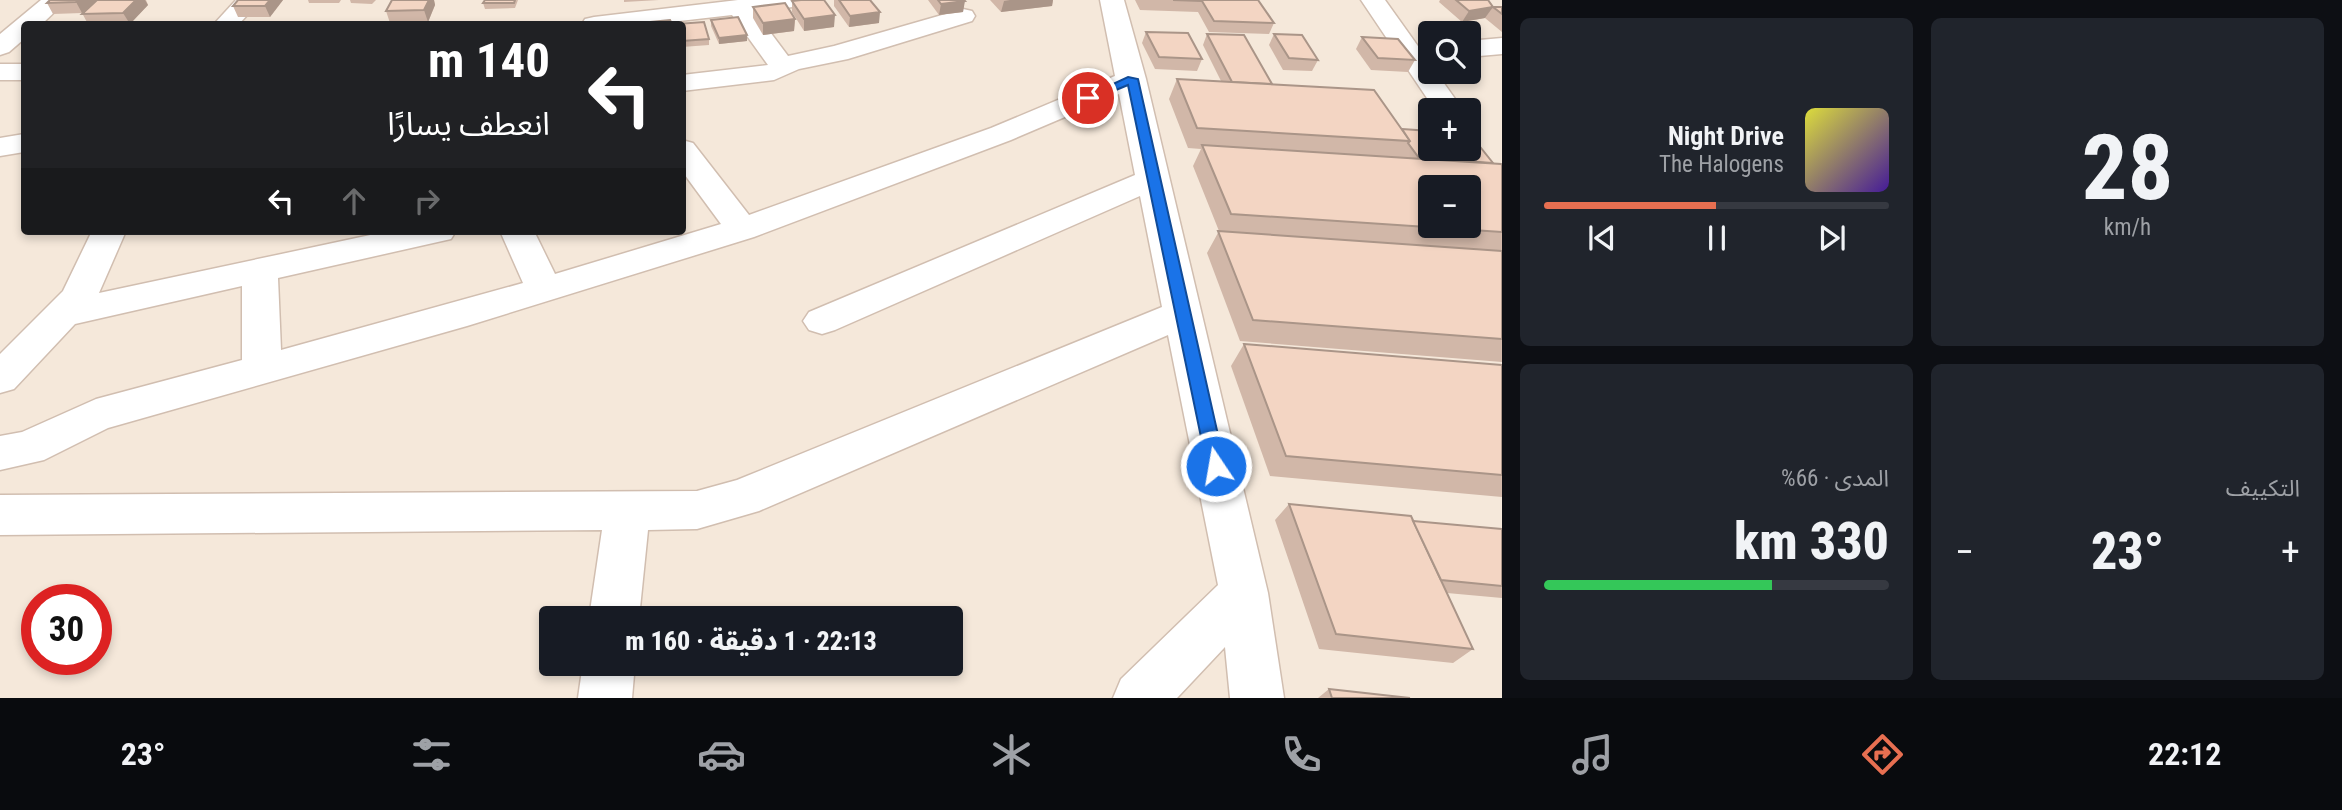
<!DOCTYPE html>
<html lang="ar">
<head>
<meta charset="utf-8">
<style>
	:root { --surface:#171b24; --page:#20242c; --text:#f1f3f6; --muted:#9ea1a6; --line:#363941; --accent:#e76f51 }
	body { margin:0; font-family:"Roboto Condensed","Noto Sans Arabic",sans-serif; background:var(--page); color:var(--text); direction:rtl; height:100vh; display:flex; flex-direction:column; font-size:26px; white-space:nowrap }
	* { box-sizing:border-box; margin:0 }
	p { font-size:23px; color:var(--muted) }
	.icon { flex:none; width:38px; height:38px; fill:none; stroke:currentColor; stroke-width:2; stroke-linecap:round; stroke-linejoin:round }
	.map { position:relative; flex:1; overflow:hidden; direction:ltr }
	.details { display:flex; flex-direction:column; gap:18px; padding:18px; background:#0d0f14; width:840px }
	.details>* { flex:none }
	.banner { position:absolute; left:21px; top:21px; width:665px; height:214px; border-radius:7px; box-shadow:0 4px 10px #0003; direction:rtl; background:#202124; color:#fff; overflow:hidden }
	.controls { position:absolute; left:1418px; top:21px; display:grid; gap:14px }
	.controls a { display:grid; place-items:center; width:63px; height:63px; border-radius:7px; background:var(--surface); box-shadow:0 4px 10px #0003; font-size:35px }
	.speed { position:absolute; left:21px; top:584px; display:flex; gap:14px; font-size:35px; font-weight:700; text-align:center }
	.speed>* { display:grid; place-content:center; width:91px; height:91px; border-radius:50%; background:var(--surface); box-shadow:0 4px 10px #0003; line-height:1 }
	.speed .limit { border:10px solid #d22; background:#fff; color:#111 }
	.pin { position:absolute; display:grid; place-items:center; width:60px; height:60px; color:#fff; margin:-30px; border:4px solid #fff; border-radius:50%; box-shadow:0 2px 7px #0007 }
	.me { position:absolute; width:77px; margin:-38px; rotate:348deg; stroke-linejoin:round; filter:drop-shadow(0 0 5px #0008) }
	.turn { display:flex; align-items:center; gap:24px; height:147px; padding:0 21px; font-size:32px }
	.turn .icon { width:91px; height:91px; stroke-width:2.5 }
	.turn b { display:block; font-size:49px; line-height:60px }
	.lanes { display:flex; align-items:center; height:66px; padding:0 21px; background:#0003; justify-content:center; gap:35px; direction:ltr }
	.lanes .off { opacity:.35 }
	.big { font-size:52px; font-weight:800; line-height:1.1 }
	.details .card { flex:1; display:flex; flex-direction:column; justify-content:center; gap:10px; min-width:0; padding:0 24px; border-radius:10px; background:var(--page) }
	.details .dial { align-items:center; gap:0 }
	.dial b { font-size:91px; line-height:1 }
	.song { display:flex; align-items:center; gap:21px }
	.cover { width:84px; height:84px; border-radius:10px; background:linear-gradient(135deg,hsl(60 70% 55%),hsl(260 70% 35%)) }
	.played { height:7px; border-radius:4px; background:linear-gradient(90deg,var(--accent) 50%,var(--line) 50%) }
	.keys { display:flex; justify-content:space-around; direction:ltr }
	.heat { display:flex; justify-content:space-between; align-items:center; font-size:38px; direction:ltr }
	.charge { height:10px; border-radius:5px; background:linear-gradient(90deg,#34c759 66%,var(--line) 0) }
	.details .tiles { flex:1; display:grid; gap:18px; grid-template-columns:repeat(2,1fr) }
	.trip { position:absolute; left:539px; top:606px; width:424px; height:70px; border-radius:7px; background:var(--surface); box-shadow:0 4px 10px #0003; font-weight:800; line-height:70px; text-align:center; direction:rtl }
	.tab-bar { display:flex; height:112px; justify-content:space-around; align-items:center; background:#090b0e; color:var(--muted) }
	.tab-bar .icon { width:49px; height:49px }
	.tab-bar .on { color:var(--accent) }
	.tab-bar b { font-size:32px; color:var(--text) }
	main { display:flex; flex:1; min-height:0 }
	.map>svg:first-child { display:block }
</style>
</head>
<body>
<main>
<section class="details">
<div class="tiles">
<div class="card dial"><b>28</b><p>km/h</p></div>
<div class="card">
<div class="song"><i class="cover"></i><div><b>Night Drive</b><p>The Halogens</p></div></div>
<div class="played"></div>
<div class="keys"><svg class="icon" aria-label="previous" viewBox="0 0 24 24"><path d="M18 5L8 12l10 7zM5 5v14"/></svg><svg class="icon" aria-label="pause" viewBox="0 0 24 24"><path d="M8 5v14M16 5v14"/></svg><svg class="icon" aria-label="next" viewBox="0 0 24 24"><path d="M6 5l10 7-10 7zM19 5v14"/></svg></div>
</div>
<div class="card"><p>التكييف</p>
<div class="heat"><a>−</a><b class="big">23°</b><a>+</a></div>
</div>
<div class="card"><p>المدى · 66%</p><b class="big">330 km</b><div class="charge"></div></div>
</div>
</section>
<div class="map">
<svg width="1502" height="698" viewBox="0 0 1502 698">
	<rect width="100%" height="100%" fill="#fdf6ec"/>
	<path fill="#f5e8da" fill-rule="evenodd" d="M0 0H1502V698H0ZM24 24H682V231H24ZM1430 33H1468V72H1430ZM1430 110H1468V149H1430ZM1430 187H1468V226H1430ZM37 600H96V660H37ZM551 618H950V663H551Z"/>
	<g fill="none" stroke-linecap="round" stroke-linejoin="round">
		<defs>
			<g id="street">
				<path d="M41 0H67L42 24H24V39L9 52 0 55V34Z"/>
				<path d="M236 0H261L239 24H214Z"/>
				<path d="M738 0H812L808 5 755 12 788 56 834 46 963 9 972 11 975 16 972 21 848 59 799 69 774 80 682 91V75L768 65 732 15 653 24H582L585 19 594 17Z"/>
				<path d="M1100 0H1124L1146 79 1268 593 1284 698H1230L1225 647 1177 698H1113L1121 679 1218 585 1168 335 759 511 697 529 648 530 639 618H589L602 530 0 535V495L697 491 737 480 1162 307 1140 196 835 330 822 334 809 330 803 321 809 312 1135 175 1119 94 1011 140 754 237 467 326 108 428 44 460 0 470V436L22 432 96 399 242 360V286L75 324 14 389 0 393V354L63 291 92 231H126L99 293 389 231H456L451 239 278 278 281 350 523 283 500 231H534L555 274 721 224 682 171V140L693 143 749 215 991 128 1115 76Z"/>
				<path d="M1361 0H1385L1430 63V72H1436L1463 110H1435Z"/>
				<path d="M1502 38V54L1468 57V41Z"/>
				<rect x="0" y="64" width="24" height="16"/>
				<path d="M24 134V152L0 156V138Z"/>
				<path d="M583 663H635L632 698H578Z"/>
			</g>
		</defs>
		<use href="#street" stroke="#d1beb0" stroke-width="3"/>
		<use href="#street" fill="#fff" fill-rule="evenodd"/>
	</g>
	<g fill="#d1b7a8">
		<path d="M50 0H152H146L148 5 130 24H88L82 13 53 14 47 3Z"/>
		<path d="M238 0H283L270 17H238L233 6Z"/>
		<path d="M308 0H341L339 3H309Z"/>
		<path d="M350 0H376L372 4 351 3Z"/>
		<path d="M392 0H434L435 5 428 22 390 23 386 11Z"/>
		<path d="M518 0 515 8 485 9 483 3Z"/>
		<path d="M624 0H659L624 2Z"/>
		<path d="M834 0H870L879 23 849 27 834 6Z"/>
		<path d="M928 0H964L963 12 939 15Z"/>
		<path d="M990 0H1053L1052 6 1001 12Z"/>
		<path d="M1135 0H1258L1274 23 1269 34 1209 32 1198 12 1140 10Z"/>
		<path d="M1440 0H1488L1493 7H1502V32L1485 18 1462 22 1439 2Z"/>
		<path d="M792 1 834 27 804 31 792 12Z"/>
		<path d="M753 7 795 19 794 31 763 35 753 18Z"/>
		<path d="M711 20 747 35V41L719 44 711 26Z"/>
		<path d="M682 24 709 39V45L682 47Z"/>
		<path d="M1146 32 1202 59 1197 71 1155 69 1142 43Z"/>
		<path d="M1207 34 1272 84 1402 129 1493 163 1502 165V362L1240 341 1207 253 1219 231 1193 166 1201 149 1188 148 1169 99 1177 79 1221 81 1203 45Z"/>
		<path d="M1274 34 1318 60 1312 71 1283 70 1269 45Z"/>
		<path d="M1362 37 1415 60 1408 72 1371 70 1356 49Z"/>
		<path d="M1244 344 1502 365V497L1270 476 1231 366Z"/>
		<path d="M1289 504 1413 521 1502 529V598L1447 593 1473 649 1453 663 1319 649 1275 520Z"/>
		<path d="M1329 689 1410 698H1318Z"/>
	</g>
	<g fill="#aa9588">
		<path d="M78 0H97L82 13 76 2Z"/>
		<path d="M136 0H145L148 5 130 24 123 13Z"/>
		<path d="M270 0H283L270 17 265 6Z"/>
		<path d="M429 0H434L435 5 428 22 424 10Z"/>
		<path d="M1010 0H1053L1052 6 1001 12 1004 1Z"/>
		<path d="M965 1 963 12 939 15 941 4Z"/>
		<path d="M1493 7 1485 18 1462 22 1469 11Z"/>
		<path d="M880 12 879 23 849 27 850 16Z"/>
		<path d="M835 15 834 27 804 31V19Z"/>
		<path d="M795 19 794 31 763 35V23Z"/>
		<path d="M747 35V41L719 44V38Z"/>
	</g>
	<g fill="#f3d5c3" stroke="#aa9588" stroke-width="2" fill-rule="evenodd">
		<path d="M50 0H78L76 2 47 3Z"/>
		<path d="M97 0H136L123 13 82 14Z"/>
		<path d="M238 0H270L265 6H233Z"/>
		<path d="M392 0H429L424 10 386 11Z"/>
		<path d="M485 0H515L514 3H483Z"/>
		<path d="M801 0H824L835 15 804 19 792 1Z"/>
		<path d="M839 0H870L880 12 850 16Z"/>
		<path d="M938 0H964L965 1 941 4Z"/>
		<path d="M1173 0H1258L1274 23 1214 21 1202 1Z"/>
		<path d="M1456 0H1488L1493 7 1469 11Z"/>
		<path d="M785 3 795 19 763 23 753 7Z"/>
		<path d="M1493 7H1502V14Z"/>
		<path d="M738 17 747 35 719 38 711 20Z"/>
		<path d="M670 20 672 24H640L639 23Z"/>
		<path d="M704 22 709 39 682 41V24H677Z"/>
		<path d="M1146 32 1188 33 1202 59 1159 57Z"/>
		<path d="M1207 34 1244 35 1272 84 1232 82Z"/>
		<path d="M1274 34 1302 35 1318 60 1289 58Z"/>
		<path d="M1362 37 1398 39 1415 60 1378 58Z"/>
		<path d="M1177 79 1374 90 1410 141 1197 128Z"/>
		<path d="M1402 129 1430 131V149H1468V133H1469L1493 163 1419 158 1408 143 1410 141Z"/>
		<path d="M1202 145 1501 164 1502 165V232L1231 214ZM1430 187H1468V226H1430Z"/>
		<path d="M1218 231 1502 251V339L1253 320Z"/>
		<path d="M1244 344 1502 365V475L1286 456Z"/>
		<path d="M1289 504 1411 516 1473 649 1336 634Z"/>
		<path d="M1413 521 1502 529V586L1441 580Z"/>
		<path d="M1329 689 1410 698H1332Z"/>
	</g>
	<path fill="#1a73e8" stroke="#114b97" stroke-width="2" d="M1128 77 1138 79 1225 466 1216 473 1207 466 1128 85 1092 100 1083 98Z"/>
</svg>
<div class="controls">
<a><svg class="icon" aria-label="search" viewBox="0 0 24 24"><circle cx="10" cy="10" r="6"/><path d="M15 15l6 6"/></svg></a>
<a>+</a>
<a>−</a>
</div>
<div class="speed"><div class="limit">30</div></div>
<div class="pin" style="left:1088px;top:98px;background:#d93025"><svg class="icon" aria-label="arrive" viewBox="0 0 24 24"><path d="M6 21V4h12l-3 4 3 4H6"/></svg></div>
<svg class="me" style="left:1216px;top:466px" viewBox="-20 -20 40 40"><circle r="17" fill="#1a73e8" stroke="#fff" stroke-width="3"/><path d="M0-11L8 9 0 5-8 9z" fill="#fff"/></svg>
<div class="trip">22:13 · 1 دقيقة · 160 m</div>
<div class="banner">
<div class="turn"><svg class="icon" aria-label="left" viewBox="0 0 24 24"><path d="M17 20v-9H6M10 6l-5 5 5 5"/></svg><div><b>140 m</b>انعطف يسارًا</div></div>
<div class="lanes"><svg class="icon" aria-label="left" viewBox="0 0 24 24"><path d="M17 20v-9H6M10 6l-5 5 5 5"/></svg><svg class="icon off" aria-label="ahead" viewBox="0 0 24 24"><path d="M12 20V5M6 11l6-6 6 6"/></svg><svg class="icon off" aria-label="right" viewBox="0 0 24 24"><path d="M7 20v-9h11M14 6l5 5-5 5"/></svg></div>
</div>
</div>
</main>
<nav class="tab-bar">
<b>22:12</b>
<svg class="icon on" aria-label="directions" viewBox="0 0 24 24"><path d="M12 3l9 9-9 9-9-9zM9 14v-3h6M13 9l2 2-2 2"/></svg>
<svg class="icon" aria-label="music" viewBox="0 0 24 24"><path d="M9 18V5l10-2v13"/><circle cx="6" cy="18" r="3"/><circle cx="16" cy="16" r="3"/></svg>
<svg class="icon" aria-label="phone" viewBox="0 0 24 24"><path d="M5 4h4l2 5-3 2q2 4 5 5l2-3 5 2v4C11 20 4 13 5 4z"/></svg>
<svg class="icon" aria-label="climate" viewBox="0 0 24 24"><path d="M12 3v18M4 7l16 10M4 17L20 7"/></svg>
<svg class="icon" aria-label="car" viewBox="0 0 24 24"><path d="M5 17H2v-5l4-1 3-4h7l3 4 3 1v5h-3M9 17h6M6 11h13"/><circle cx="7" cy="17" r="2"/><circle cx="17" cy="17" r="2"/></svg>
<svg class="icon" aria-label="filters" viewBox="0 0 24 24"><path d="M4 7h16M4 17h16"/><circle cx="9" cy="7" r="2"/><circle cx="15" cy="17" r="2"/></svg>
<b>23°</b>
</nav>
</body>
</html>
